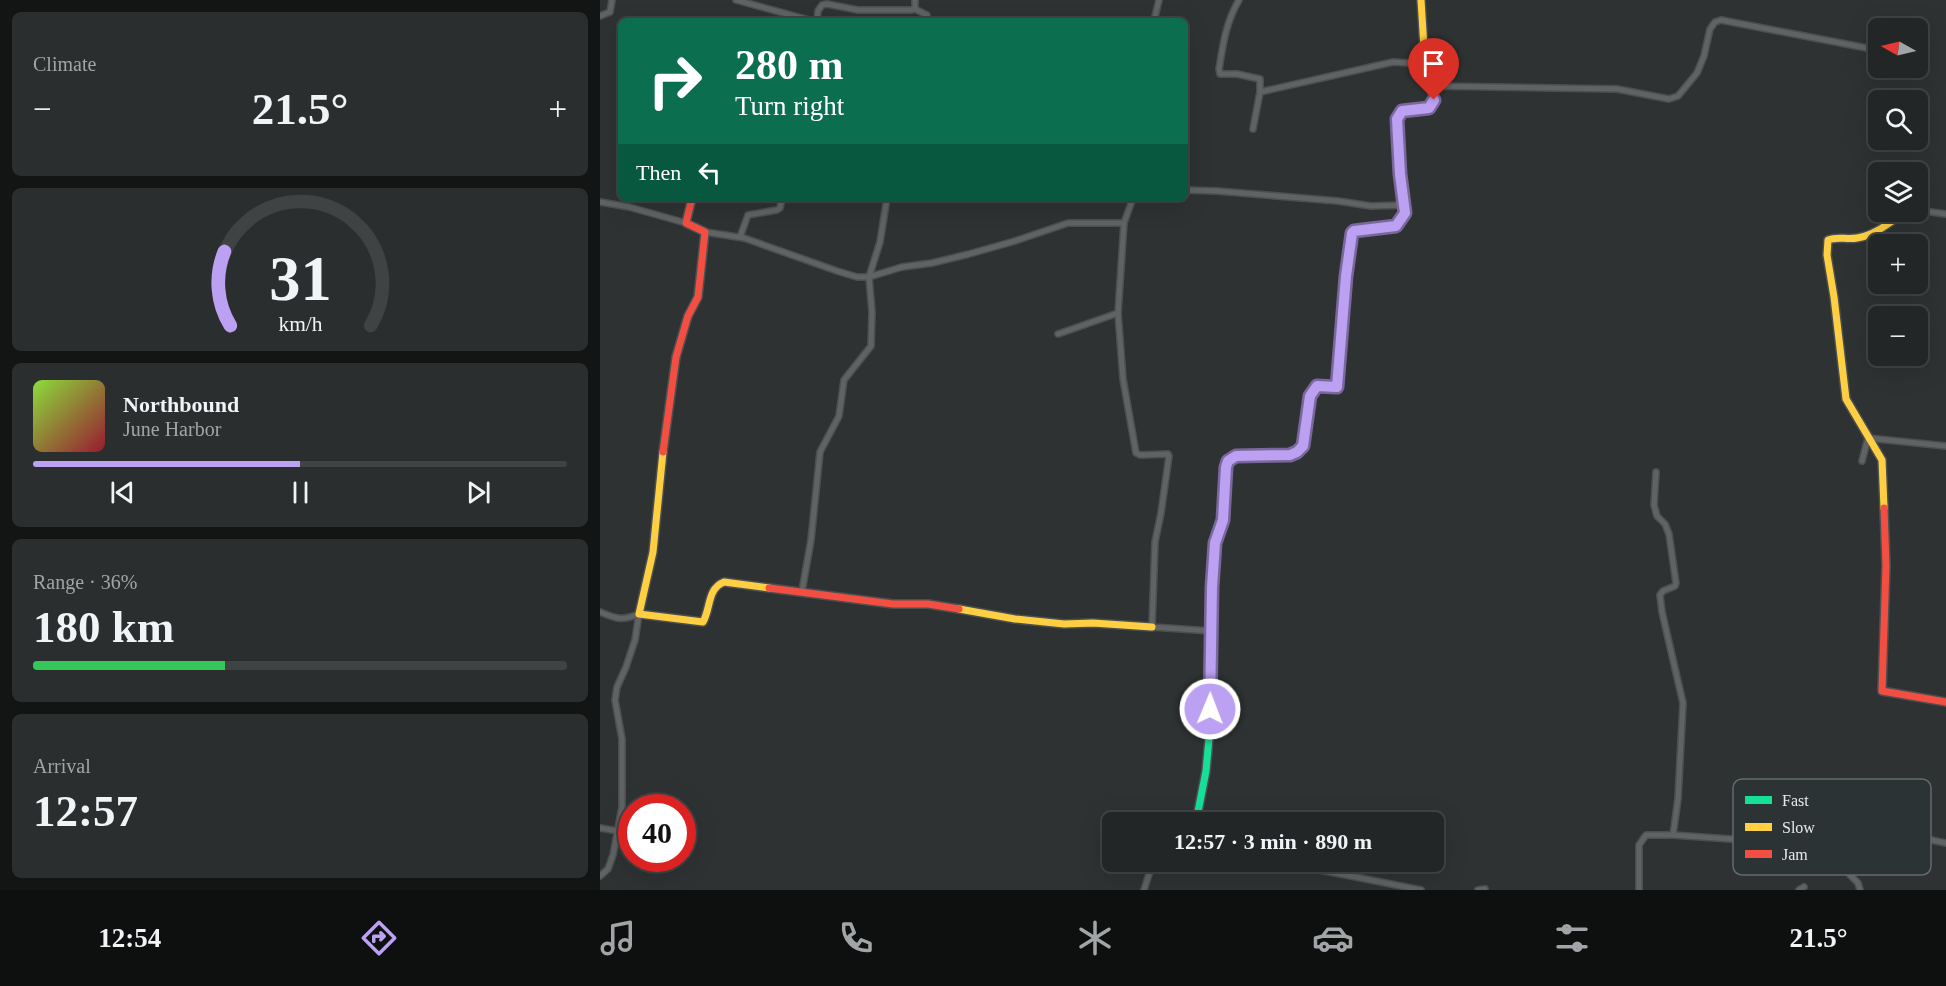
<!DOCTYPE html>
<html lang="en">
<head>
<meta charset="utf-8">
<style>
	:root { --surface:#222626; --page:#2a2e2e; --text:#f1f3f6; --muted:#a2a5a7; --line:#3f4343; --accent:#bca0f2 }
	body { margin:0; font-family:Georgia,serif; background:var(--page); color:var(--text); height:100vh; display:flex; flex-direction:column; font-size:22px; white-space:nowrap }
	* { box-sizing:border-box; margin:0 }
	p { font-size:20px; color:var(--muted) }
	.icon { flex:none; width:33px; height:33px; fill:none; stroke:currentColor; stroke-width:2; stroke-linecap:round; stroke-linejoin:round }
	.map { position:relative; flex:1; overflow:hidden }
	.panel { display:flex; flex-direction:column; gap:12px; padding:12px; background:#131515; width:600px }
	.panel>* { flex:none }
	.guide { position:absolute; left:18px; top:18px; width:570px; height:183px; border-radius:9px; box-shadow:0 6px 24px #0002,0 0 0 2px var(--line); background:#0b6e4f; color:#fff; overflow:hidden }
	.needle { width:39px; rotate:278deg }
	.controls { position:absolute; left:1268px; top:18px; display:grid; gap:12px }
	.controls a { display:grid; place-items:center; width:60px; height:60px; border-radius:9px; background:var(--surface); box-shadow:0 6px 24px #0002,0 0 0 2px var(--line); font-size:30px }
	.speed { position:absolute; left:18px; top:794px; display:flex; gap:12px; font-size:30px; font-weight:700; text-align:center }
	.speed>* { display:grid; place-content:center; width:78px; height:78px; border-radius:50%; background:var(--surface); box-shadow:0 6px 24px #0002,0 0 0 2px var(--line); line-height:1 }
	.speed .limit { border:9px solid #d22; background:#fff; color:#111 }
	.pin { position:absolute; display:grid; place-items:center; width:51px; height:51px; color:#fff; margin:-62px -26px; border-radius:50% 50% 50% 0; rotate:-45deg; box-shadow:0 0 6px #0007 }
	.pin .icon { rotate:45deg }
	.me { position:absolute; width:66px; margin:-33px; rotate:1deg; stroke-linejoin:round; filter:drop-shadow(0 0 4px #0008) }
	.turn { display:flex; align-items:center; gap:21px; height:126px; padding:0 18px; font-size:27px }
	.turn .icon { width:78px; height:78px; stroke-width:2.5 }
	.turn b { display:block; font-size:42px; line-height:51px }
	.then { display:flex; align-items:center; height:57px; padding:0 18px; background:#0003; gap:12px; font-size:22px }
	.big { font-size:45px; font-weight:600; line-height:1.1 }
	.panel .widget { flex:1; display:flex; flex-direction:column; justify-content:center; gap:9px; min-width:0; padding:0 21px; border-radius:9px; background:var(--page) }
	.panel .dial { align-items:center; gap:0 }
	.dial svg { height:156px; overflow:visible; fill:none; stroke:var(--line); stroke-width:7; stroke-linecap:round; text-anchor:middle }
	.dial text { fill:var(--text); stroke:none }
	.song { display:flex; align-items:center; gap:18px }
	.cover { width:72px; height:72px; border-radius:9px; background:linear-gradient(135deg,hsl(90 70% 55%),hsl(350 70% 35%)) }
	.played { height:6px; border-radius:3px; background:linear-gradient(90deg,var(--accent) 50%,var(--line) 50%) }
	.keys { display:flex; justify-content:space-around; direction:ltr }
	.heat { display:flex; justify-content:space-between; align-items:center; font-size:33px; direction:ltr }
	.charge { height:9px; border-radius:4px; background:linear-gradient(90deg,#34c759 36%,var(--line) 0) }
	.trip { position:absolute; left:502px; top:812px; width:342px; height:60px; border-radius:9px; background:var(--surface); box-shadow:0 6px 24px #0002,0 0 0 2px var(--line); font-weight:600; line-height:60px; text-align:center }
	.tabs { display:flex; height:96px; justify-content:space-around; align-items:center; background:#0e0f0f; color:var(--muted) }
	.tabs .icon { width:42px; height:42px }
	.tabs .active { color:var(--accent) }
	.tabs b { font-size:27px; color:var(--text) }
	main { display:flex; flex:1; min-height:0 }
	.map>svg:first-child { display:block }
</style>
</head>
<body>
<main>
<section class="panel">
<div class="widget"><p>Climate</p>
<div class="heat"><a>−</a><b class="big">21.5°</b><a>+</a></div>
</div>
<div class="widget dial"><svg viewBox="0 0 100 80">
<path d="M14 69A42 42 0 1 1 86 69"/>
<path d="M14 69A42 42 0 0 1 11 31" stroke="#bca0f2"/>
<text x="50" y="56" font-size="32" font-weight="700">31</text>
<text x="50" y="72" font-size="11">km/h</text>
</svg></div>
<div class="widget">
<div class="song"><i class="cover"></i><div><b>Northbound</b><p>June Harbor</p></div></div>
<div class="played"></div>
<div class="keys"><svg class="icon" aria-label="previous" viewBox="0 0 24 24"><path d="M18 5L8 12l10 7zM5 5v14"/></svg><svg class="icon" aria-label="pause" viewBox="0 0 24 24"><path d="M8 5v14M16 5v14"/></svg><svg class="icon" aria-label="next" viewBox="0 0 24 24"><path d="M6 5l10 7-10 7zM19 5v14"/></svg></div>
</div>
<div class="widget"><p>Range · 36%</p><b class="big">180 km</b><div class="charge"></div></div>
<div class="widget"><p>Arrival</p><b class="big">12:57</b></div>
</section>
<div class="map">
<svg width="1346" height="890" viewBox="0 0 1346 890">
	<rect width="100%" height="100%" fill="#2e3233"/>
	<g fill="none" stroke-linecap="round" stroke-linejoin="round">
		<defs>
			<g id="street">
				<path d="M136 0 213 21"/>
				<path d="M639 0C626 22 623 44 619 69L620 74H637L660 79V92L653 129"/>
				<path d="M315 9 327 15V21"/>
				<path d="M0 16 10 12 12 0"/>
				<path d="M217 21 218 11 222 5 227 4 258 10H311L315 9V0"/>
				<path d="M554 21 559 0"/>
				<path d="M832 86 1017 89 1069 99 1078 96 1097 73 1104 56 1110 29 1115 22 1121 20 1272 49"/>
				<path d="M660 92 793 62 825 64"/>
				<path d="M585 190 617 191 738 201 771 206 804 205"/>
				<path d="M533 198 524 223 518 313 523 379 536 453 540 455 568 454 569 456 561 513 555 542 552 627 611 631"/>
				<path d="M0 202 29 207 86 223"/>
				<path d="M1317 210 1346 214"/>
				<path d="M105 232 144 238 237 271 257 277H269L302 267 332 263 369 254 415 241 468 223H524"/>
				<path d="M140 237 148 215 177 210 180 208 182 198"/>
				<path d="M458 334 518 313"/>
				<path d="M1262 461 1268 438 1346 446"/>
				<path d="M202 591 211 540 220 452 239 416 244 380 271 346 272 312 269 277 280 242 287 198"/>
				<path d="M0 612C17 619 21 621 39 614L35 640 26 667 17 687 15 700 22 739V807L13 855 8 869 0 876"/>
				<path d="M0 828 18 831"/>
				<path d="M1073 835 1188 843"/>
				<path d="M632 861 700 866 821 890"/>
				<path d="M544 890 550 871 567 861"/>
				<path d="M878 890 885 889"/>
				<path d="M1039 890V845L1046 835H1073L1078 799 1083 703 1062 612 1060 595 1063 591 1075 586 1076 583 1069 534 1065 524 1057 516 1054 505 1056 472"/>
				<path d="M1199 890 1204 887"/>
				<path d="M1260 890 1258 883 1250 875C1250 867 1255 859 1259 853 1264 846 1271 835 1280 834 1295 830 1329 840 1346 843"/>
			</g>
			<path id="fast" d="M596 822 606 771 610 728 612 587 615 543 623 520 626 467 628 461 636 456 690 455 697 452 703 446 710 396 718 386H724"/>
			<g id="slow">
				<path d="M724 386 737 387 746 276 752 233 754 231 796 226 805 213 800 174 797 119 802 111 829 108 834 100 825 64 821 0"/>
				<path d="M63 452 53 552 39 614 103 622C111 608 107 589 124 582L169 588"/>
				<path d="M1284 508 1282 460 1246 399 1234 297 1227 255 1228 240C1238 236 1247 240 1257 238 1276 235 1290 222 1305 212"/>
				<path d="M359 609 415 619 464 624 493 623 552 627"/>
			</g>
			<g id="jam">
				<path d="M63 452 76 357 88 316 98 297 105 232 86 223 92 198"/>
				<path d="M1284 508 1286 565 1282 691 1346 702"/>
				<path d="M169 588 293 604H328L359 609"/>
			</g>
		</defs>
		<use href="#street" stroke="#4c4f50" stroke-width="8"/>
		<use href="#fast" stroke="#4c4f50" stroke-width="10"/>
		<use href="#slow" stroke="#4c4f50" stroke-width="10"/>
		<use href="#jam" stroke="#4c4f50" stroke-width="10"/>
		<use href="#street" stroke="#606364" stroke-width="5"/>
		<use href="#fast" stroke="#16e098" stroke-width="7"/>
		<use href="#slow" stroke="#ffcf43" stroke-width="7"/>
		<use href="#jam" stroke="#f24e42" stroke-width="7"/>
	</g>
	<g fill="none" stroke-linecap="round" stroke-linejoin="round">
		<defs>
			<path id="route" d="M610 709 612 587 615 543 623 520 626 467 628 461 636 456 690 455 697 452 703 446 710 396 717 386 737 387 746 276 752 233 754 231 796 226 805 213 800 174 797 119 802 111 829 108 834 100"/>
		</defs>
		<use href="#route" stroke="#7a689d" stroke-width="15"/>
		<use href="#route" stroke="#bca0f2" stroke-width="10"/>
	</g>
	<rect x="1133" y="779" width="198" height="96" rx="9" fill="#2c3335" stroke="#646a6b" stroke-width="1.5"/>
	<rect x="1145" y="796" width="27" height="8" fill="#16e098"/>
	<rect x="1145" y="823" width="27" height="8" fill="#ffcf43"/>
	<rect x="1145" y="850" width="27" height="8" fill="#f24e42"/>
	<g font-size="16" fill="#e5e9ea">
		<text x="1182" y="806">Fast</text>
		<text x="1182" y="833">Slow</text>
		<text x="1182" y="860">Jam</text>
	</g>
</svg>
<div class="controls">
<a><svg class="needle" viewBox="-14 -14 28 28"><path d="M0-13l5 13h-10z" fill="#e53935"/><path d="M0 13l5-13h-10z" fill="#a2a5a7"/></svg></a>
<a><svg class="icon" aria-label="search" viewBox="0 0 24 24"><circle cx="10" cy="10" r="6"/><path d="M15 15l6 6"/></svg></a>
<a><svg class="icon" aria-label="layers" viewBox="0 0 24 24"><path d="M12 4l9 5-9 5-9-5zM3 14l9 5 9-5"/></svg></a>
<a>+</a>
<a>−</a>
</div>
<div class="speed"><div class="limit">40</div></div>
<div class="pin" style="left:834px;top:100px;background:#d93025"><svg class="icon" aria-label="arrive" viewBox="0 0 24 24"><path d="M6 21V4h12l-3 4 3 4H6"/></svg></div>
<svg class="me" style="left:610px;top:709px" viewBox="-20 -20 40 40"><circle r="17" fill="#bca0f2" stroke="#fff" stroke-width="3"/><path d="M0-11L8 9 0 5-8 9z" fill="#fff"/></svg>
<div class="trip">12:57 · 3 min · 890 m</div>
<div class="guide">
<div class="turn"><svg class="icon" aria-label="right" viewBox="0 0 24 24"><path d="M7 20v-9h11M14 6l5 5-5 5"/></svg><div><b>280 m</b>Turn right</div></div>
<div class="then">Then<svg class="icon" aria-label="left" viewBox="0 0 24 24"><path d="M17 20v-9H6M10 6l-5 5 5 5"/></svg></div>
</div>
</div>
</main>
<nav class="tabs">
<b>12:54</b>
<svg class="icon active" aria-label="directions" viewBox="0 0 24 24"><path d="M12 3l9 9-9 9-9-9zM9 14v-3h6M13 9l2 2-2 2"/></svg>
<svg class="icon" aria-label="music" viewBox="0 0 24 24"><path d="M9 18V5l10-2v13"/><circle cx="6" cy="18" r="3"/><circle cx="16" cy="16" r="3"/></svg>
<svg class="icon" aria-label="phone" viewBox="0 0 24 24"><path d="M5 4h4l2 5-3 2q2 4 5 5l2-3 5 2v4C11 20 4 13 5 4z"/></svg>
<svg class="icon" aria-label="climate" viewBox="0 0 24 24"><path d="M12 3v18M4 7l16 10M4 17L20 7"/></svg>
<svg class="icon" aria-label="car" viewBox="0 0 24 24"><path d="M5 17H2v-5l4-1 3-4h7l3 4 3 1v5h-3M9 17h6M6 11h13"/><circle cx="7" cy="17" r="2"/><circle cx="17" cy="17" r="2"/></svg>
<svg class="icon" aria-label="filters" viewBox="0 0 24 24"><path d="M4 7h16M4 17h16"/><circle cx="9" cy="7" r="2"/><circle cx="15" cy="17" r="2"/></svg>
<b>21.5°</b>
</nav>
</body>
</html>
